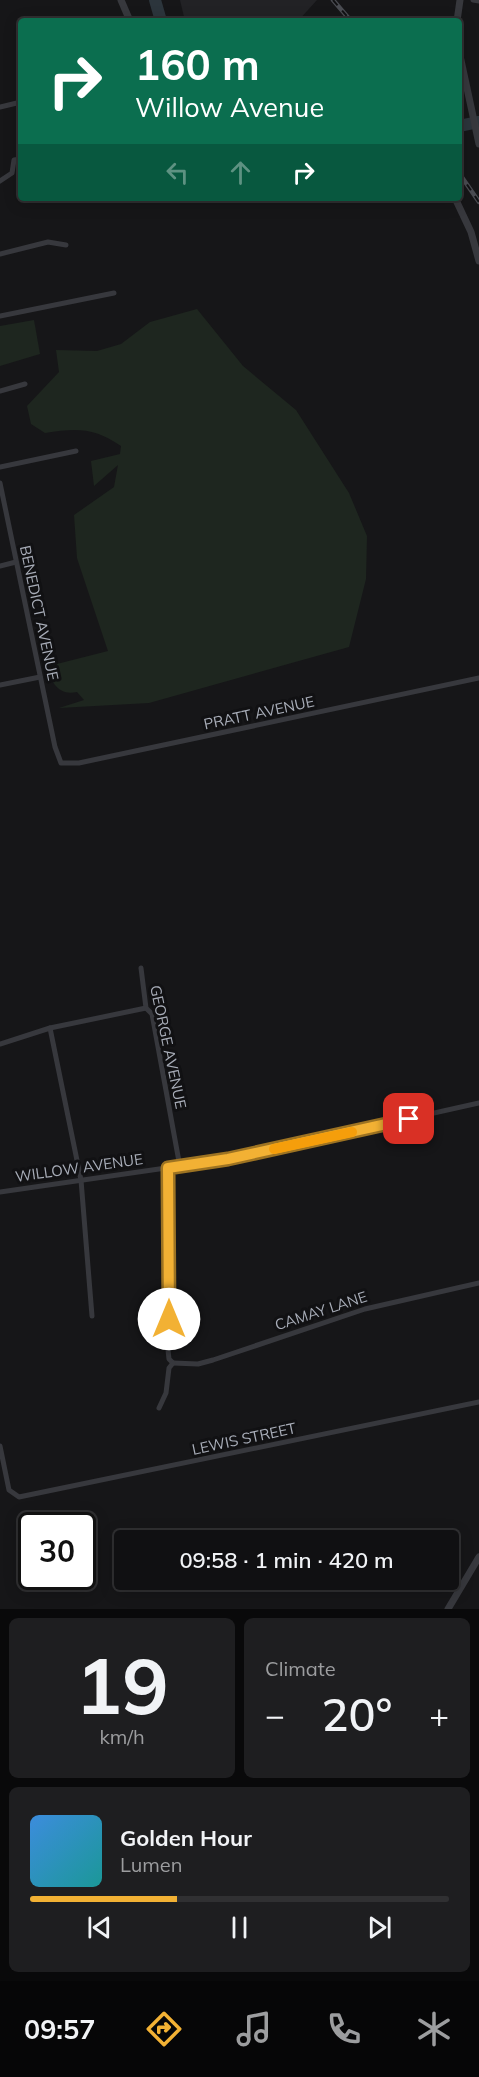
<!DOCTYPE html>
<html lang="en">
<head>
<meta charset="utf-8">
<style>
	:root { --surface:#101012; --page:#1e1e20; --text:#f1f3f6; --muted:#9c9d9f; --line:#303032; --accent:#f2b134 }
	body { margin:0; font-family:Mulish,sans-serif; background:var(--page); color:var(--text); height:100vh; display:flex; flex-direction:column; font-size:22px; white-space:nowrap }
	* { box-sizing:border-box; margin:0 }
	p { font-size:20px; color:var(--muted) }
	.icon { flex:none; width:33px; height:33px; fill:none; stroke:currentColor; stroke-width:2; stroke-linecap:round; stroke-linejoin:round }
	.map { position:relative; height:1609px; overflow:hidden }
	.side { display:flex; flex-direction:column; gap:9px; padding:9px; background:#09090a; flex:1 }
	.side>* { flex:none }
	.top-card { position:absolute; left:18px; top:18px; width:444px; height:183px; border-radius:6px; box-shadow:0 3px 15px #0003,0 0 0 2px var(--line); background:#0b6e4f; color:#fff; overflow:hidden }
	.speed { position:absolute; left:18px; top:1512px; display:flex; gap:12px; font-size:30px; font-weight:700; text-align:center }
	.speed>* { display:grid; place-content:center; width:78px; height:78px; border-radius:50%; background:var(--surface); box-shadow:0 3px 15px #0003,0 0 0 2px var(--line); line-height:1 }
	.speed .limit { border:3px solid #111; border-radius:9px; background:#fff; color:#111 }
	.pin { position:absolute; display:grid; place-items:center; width:51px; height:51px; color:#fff; margin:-26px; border-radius:12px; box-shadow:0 3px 9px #0006 }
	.me { position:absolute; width:66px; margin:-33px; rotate:0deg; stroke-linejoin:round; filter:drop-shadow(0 0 4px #0008) }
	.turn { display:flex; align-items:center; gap:21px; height:126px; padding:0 18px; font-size:27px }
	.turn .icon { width:78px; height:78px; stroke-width:2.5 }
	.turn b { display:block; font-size:42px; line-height:51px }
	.lanes { display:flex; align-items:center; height:57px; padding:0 18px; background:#0003; justify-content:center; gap:30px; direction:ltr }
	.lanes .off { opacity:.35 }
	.big { font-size:45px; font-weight:600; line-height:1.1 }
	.side .widget { flex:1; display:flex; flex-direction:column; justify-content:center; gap:9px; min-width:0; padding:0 21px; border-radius:9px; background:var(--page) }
	.side .dial { align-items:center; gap:0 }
	.dial b { font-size:78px; line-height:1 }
	.song { display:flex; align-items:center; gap:18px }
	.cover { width:72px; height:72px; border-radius:9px; background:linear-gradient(135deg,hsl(210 70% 55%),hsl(180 70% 35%)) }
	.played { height:6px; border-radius:3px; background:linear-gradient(90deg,var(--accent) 35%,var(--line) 35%) }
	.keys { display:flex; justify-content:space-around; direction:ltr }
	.heat { display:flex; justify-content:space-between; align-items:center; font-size:33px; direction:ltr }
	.side .tiles { flex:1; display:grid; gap:9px; grid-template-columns:1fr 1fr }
	.widget:last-child { grid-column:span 2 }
	.trip { position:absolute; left:114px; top:1530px; width:345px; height:60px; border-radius:6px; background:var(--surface); box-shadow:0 3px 15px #0003,0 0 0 2px var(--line); font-weight:600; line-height:60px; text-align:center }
	.tab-bar { display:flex; height:96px; justify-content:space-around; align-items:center; background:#060607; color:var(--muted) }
	.tab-bar .icon { width:42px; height:42px }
	.tab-bar .current { color:var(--accent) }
	.tab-bar b { font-size:27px; color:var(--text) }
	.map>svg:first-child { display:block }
</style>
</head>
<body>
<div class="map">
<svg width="479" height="1609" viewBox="0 0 479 1609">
	<rect width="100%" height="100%" fill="#161618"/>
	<path fill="#222225" d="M180 0H317L298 21H185Z"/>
	<g fill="#1e261f">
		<path d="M197 309 243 366 296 410 349 493 367 536 366 579 349 647 149 703 59 708 84 700 77 692C58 696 52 682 45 667L108 651 77 558 74 515 114 487 118 465 94 486 91 461 120 454 121 446C94 427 76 428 45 433L31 424 27 406 59 372 56 350 97 351 121 344 150 322Z"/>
		<path d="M34 320 40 354 0 366V326Z"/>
	</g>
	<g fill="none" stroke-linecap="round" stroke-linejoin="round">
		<g stroke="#2c353c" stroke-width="12">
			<path d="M155 0 161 21"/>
			<path d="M459 126 479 122"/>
		</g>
		<g stroke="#37383d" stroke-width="5">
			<path d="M473 0 479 1"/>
			<path d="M0 107 21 102"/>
			<path d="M0 181 12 173 14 160 21 159"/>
			<path d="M0 254 48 242 66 245"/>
			<path d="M0 316 114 293"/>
			<path d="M0 391 25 384"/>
			<path d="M0 467 76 451"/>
			<path d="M0 483 55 747 61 763H79L479 678"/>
			<path d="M0 566 16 562"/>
			<path d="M0 685 40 677"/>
			<path d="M141 968 146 1008 152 1014 180 1167"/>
			<path d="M50 1028 81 1180 92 1316"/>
			<path d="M0 1044 50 1028 146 1008"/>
			<path d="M168 1168V1350L169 1359 173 1363"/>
			<path d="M0 1192 228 1159 479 1103"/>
			<path d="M173 1363 198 1364 213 1360 365 1309 479 1283"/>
			<path d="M159 1408 166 1393 169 1368 173 1363"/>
			<path d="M0 1446 9 1490 19 1497 479 1402"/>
		</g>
		<g stroke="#37383d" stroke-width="7">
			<path d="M121 0 130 21"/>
			<path d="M457 21 460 0"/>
			<path d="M459 51 479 144"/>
			<path d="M455 198 471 232 479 261"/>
			<path d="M448 1609 479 1557"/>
		</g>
		<defs>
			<g id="rail">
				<path d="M333 0 351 21"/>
				<path d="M459 173 479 202"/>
			</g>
		</defs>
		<use href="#rail" stroke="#4a4c52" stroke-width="4.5"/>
		<use href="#rail" stroke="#111113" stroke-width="2" stroke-dasharray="7" stroke-linecap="butt"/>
	</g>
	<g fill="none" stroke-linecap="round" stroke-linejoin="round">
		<defs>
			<path id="route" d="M169 1319 168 1168 228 1159 409 1119"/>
		</defs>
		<use href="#route" stroke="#9d7322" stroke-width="15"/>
		<use href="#route" stroke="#f2b134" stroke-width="10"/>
		<path stroke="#f59e0b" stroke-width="10" d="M274 1149 352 1132"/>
	</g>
	<g text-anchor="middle" stroke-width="6" stroke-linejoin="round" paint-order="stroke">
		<g font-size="15" fill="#a8adb8" stroke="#111113">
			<text transform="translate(39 613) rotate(78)" y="5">BENEDICT AVENUE</text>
			<text transform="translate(259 713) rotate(-12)" y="5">PRATT AVENUE</text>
			<text transform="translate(168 1047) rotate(78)" y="5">GEORGE AVENUE</text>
			<text transform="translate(79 1168) rotate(-8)" y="5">WILLOW AVENUE</text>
			<text transform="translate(321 1311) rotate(-18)" y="5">CAMAY LANE</text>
			<text transform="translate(244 1439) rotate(-12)" y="5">LEWIS STREET</text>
		</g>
	</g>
</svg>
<div class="speed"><div class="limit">30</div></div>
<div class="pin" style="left:409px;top:1119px;background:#d93025"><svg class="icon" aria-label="arrive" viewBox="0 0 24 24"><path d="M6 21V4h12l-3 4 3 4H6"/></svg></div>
<svg class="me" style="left:169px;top:1319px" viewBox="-20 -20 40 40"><circle r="19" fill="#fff"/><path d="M0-13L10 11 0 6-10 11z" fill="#f2b134"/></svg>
<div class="trip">09:58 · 1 min · 420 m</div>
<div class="top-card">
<div class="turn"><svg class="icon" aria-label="right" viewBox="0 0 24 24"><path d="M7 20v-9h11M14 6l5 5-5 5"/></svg><div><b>160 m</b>Willow Avenue</div></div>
<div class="lanes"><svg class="icon off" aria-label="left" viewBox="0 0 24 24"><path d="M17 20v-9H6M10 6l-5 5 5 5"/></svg><svg class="icon off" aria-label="ahead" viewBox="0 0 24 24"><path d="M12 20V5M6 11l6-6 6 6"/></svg><svg class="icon" aria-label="right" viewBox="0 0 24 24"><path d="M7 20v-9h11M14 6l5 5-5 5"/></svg></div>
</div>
</div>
<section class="side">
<div class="tiles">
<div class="widget dial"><b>19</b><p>km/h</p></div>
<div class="widget"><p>Climate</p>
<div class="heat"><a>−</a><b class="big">20°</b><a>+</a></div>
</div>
<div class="widget">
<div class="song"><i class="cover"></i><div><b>Golden Hour</b><p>Lumen</p></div></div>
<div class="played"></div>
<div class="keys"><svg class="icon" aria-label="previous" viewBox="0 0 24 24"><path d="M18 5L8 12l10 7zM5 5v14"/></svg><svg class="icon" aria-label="pause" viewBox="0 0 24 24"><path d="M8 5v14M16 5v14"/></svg><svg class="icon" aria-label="next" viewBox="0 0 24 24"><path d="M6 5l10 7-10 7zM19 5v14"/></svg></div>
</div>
</div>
</section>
<nav class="tab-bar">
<b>09:57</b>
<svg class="icon current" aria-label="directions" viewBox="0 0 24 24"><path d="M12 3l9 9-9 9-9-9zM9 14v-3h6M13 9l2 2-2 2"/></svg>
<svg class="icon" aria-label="music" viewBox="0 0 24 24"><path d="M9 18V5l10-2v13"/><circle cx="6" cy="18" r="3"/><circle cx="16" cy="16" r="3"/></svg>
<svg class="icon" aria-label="phone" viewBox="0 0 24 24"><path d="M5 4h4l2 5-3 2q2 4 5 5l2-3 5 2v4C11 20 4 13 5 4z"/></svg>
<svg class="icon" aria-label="climate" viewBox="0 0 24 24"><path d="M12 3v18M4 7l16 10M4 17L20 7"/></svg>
</nav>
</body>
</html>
